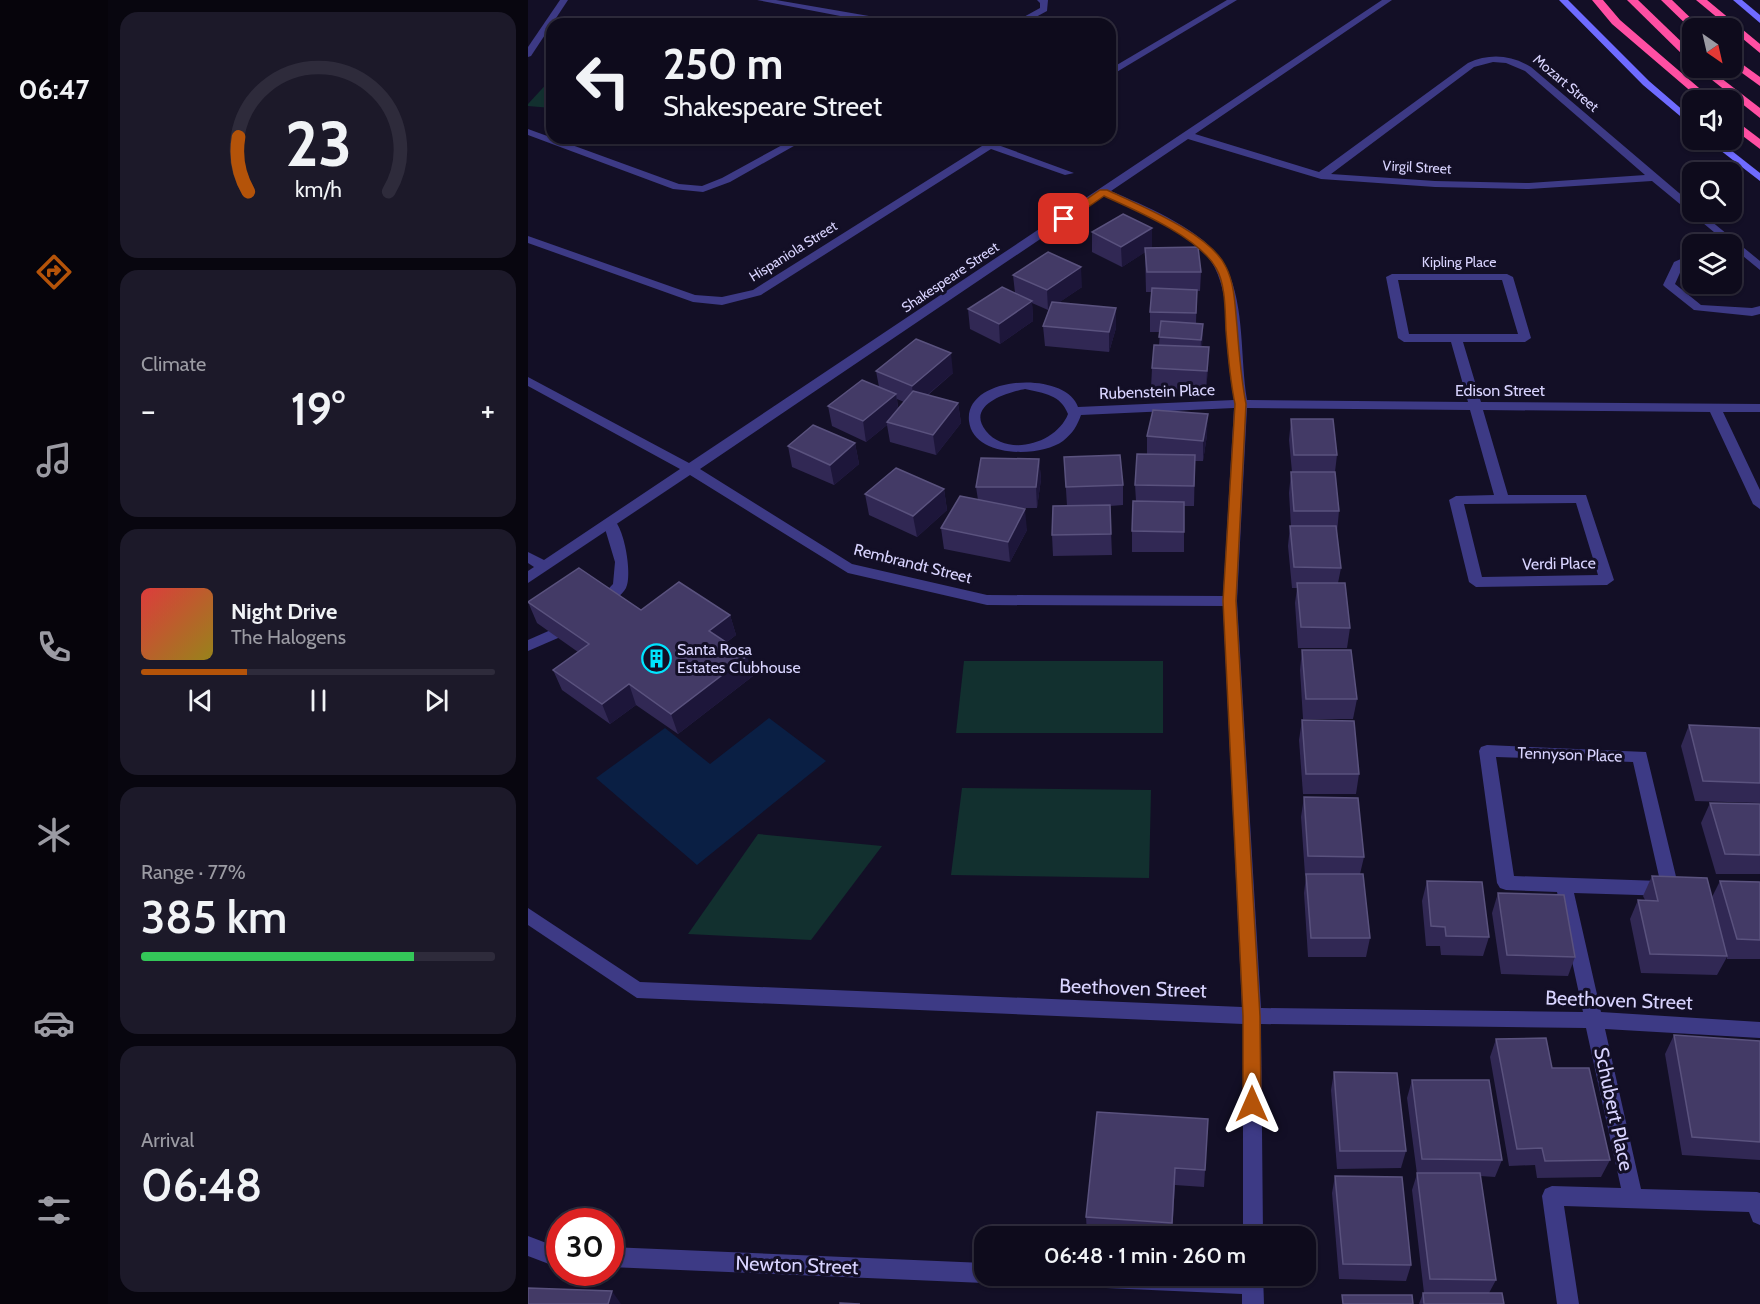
<!DOCTYPE html>
<html lang="en">
<head>
<meta charset="utf-8">
<style>
	:root { --surface:#0e0b1c; --page:#1c1929; --text:#f1f3f6; --muted:#9b9ba3; --line:#2e2b3b; --accent:#b45309 }
	body { margin:0; font-family:Cabin,sans-serif; background:var(--page); color:var(--text); height:100vh; display:flex; flex-direction:column; font-size:22px; white-space:nowrap }
	* { box-sizing:border-box; margin:0 }
	p { font-size:20px; color:var(--muted) }
	.icon { flex:none; width:33px; height:33px; fill:none; stroke:currentColor; stroke-width:2; stroke-linecap:round; stroke-linejoin:round }
	.map { position:relative; flex:1; overflow:hidden }
	.details { display:flex; flex-direction:column; gap:12px; padding:12px; background:#08060f; width:420px }
	.details>* { flex:none }
	.top-card { position:absolute; left:18px; top:18px; width:570px; height:126px; border-radius:18px; box-shadow:0 2px 4px #0004,0 0 0 2px var(--line); background:#0e0b1c; color:var(--text); overflow:hidden }
	.needle { width:39px; rotate:146deg }
	.tools { position:absolute; left:1154px; top:18px; display:grid; gap:12px }
	.tools a { display:grid; place-items:center; width:60px; height:60px; border-radius:12px; background:var(--surface); box-shadow:0 2px 4px #0004,0 0 0 2px var(--line); font-size:30px }
	.speed { position:absolute; left:18px; top:1208px; display:flex; gap:12px; font-size:30px; font-weight:700; text-align:center }
	.speed>* { display:grid; place-content:center; width:78px; height:78px; border-radius:50%; background:var(--surface); box-shadow:0 2px 4px #0004,0 0 0 2px var(--line); line-height:1 }
	.speed .limit { border:9px solid #d22; background:#fff; color:#111 }
	.pin { position:absolute; display:grid; place-items:center; width:51px; height:51px; color:#fff; margin:-26px; border-radius:12px; box-shadow:0 3px 9px #0006 }
	.me { position:absolute; width:66px; margin:-33px; rotate:0deg; stroke-linejoin:round; filter:drop-shadow(0 0 4px #0008) }
	.turn { display:flex; align-items:center; gap:21px; height:126px; padding:0 18px; font-size:27px }
	.turn .icon { width:78px; height:78px; stroke-width:2.5 }
	.turn b { display:block; font-size:42px; line-height:51px }
	.big { font-size:45px; font-weight:600; line-height:1.1 }
	.details .tile { flex:1; display:flex; flex-direction:column; justify-content:center; gap:9px; min-width:0; padding:0 21px; border-radius:18px; background:var(--page) }
	.details .dial { align-items:center; gap:0 }
	.dial svg { height:156px; overflow:visible; fill:none; stroke:var(--line); stroke-width:7; stroke-linecap:round; text-anchor:middle }
	.dial text { fill:var(--text); stroke:none }
	.song { display:flex; align-items:center; gap:18px }
	.cover { width:72px; height:72px; border-radius:9px; background:linear-gradient(135deg,hsl(0 70% 55%),hsl(50 70% 35%)) }
	.played { height:6px; border-radius:3px; background:linear-gradient(90deg,var(--accent) 30%,var(--line) 30%) }
	.keys { display:flex; justify-content:space-around; direction:ltr }
	.heat { display:flex; justify-content:space-between; align-items:center; font-size:33px; direction:ltr }
	.charge { height:9px; border-radius:4px; background:linear-gradient(90deg,#34c759 77%,var(--line) 0) }
	.trip { position:absolute; left:446px; top:1226px; width:342px; height:60px; border-radius:18px; background:var(--surface); box-shadow:0 2px 4px #0004,0 0 0 2px var(--line); font-weight:600; line-height:60px; text-align:center }
	main { display:flex; flex:1; min-height:0 }
	.tabs { display:flex; flex-direction:column; width:108px; justify-content:space-around; align-items:center; background:#06040b; color:var(--muted) }
	.tabs .icon { width:42px; height:42px }
	.tabs .selected { color:var(--accent) }
	.tabs b { font-size:27px; color:var(--text) }
	.map>svg:first-child { display:block }
</style>
</head>
<body>
<main>
<nav class="tabs">
<b>06:47</b>
<svg class="icon selected" aria-label="directions" viewBox="0 0 24 24"><path d="M12 3l9 9-9 9-9-9zM9 14v-3h6M13 9l2 2-2 2"/></svg>
<svg class="icon" aria-label="music" viewBox="0 0 24 24"><path d="M9 18V5l10-2v13"/><circle cx="6" cy="18" r="3"/><circle cx="16" cy="16" r="3"/></svg>
<svg class="icon" aria-label="phone" viewBox="0 0 24 24"><path d="M5 4h4l2 5-3 2q2 4 5 5l2-3 5 2v4C11 20 4 13 5 4z"/></svg>
<svg class="icon" aria-label="climate" viewBox="0 0 24 24"><path d="M12 3v18M4 7l16 10M4 17L20 7"/></svg>
<svg class="icon" aria-label="car" viewBox="0 0 24 24"><path d="M5 17H2v-5l4-1 3-4h7l3 4 3 1v5h-3M9 17h6M6 11h13"/><circle cx="7" cy="17" r="2"/><circle cx="17" cy="17" r="2"/></svg>
<svg class="icon" aria-label="filters" viewBox="0 0 24 24"><path d="M4 7h16M4 17h16"/><circle cx="9" cy="7" r="2"/><circle cx="15" cy="17" r="2"/></svg>
</nav>
<section class="details">
<div class="tile dial"><svg viewBox="0 0 100 80">
<path d="M14 69A42 42 0 1 1 86 69"/>
<path d="M14 69A42 42 0 0 1 9 41" stroke="#b45309"/>
<text x="50" y="56" font-size="32" font-weight="700">23</text>
<text x="50" y="72" font-size="11">km/h</text>
</svg></div>
<div class="tile"><p>Climate</p>
<div class="heat"><a>−</a><b class="big">19°</b><a>+</a></div>
</div>
<div class="tile">
<div class="song"><i class="cover"></i><div><b>Night Drive</b><p>The Halogens</p></div></div>
<div class="played"></div>
<div class="keys"><svg class="icon" aria-label="previous" viewBox="0 0 24 24"><path d="M18 5L8 12l10 7zM5 5v14"/></svg><svg class="icon" aria-label="pause" viewBox="0 0 24 24"><path d="M8 5v14M16 5v14"/></svg><svg class="icon" aria-label="next" viewBox="0 0 24 24"><path d="M6 5l10 7-10 7zM19 5v14"/></svg></div>
</div>
<div class="tile"><p>Range · 77%</p><b class="big">385 km</b><div class="charge"></div></div>
<div class="tile"><p>Arrival</p><b class="big">06:48</b></div>
</section>
<div class="map">
<svg width="1232" height="1304" viewBox="0 0 1232 1304">
	<rect width="100%" height="100%" fill="#130f26"/>
	<g fill="#12302f">
		<path d="M24 78V108L0 106V104Z"/>
		<path d="M436 661H635V733H428Z"/>
		<path d="M434 788 623 790 621 878 423 875Z"/>
		<path d="M230 834 354 846 283 940 160 934Z"/>
	</g>
	<path fill="#0a1f44" d="M241 718 298 761 169 865 68 778 137 728 182 764Z"/>
	<g fill="none" stroke-linecap="round" stroke-linejoin="round">
		<g fill="#3d3a85" fill-rule="evenodd">
			<path d="M82 517C96 521 105 576 98 588 94 595 83 604 76 606L69 601 85 584 87 562 75 522Z"/>
			<path d="M25 629 32 634 30 638 0 651V640Z"/>
		</g>
		<g fill="#3d3a85" fill-rule="evenodd">
			<path d="M32 0H40L3 56 0 57V47Z"/>
			<path d="M229 0H248L370 21 375 24H354Z"/>
			<path d="M509 0H520L519 11 495 24H483L512 8V3Z"/>
			<path d="M699 0H709L582 76V69Z"/>
			<path d="M854 0H864L667 134 791 172 940 63C962 53 983 55 1003 67L1164 204V212H1172L1232 261V270L1124 181 1001 189 907 187 793 179 660 139 583 191C619 207 682 232 699 269 717 308 712 358 719 400L940 402 923 342H876L870 338 858 277 864 274H979L985 277 1003 338 997 342H935L953 402 1232 404V412H1195L1232 490V509L1225 504 1182 412 955 410 980 495H1058L1086 580 1079 585 948 587 941 582 921 500 928 496 966 495 942 410 719 408 709 601 733 1008 1055 1012 1029 892 978 890 972 888 969 883 951 751 953 747 959 745 1118 752 1151 889 1148 894 1142 896 1046 893 1073 1012 1232 1022V1038L1077 1029 1113 1189 1229 1192 1232 1193V1225L1225 1222 1221 1212 1036 1206 1051 1304H1029L1014 1196 1017 1189 1024 1186 1093 1188 1058 1028 733 1024 735 1236H715V1024L109 998 0 925V908L112 982 714 1007 695 606 459 605 320 573 162 475 0 583V571L6 567 0 563V552L16 560 152 469 0 386V377L161 463ZM965 62 978 63 997 71 1117 175 1001 183 907 181 803 174 946 67ZM576 196C608 210 671 235 687 268 704 302 700 362 706 400L550 407C538 370 436 375 441 421 445 458 512 458 535 441 545 433 549 426 553 415L706 408 695 596 459 595 324 564 172 469ZM870 280H974L990 334H881ZM497 389C516 393 533 395 540 414 529 443 480 458 458 431 437 405 480 392 497 389ZM1048 503 1070 575 954 577 936 504ZM968 757 1105 762 1132 881 986 876Z"/>
			<path d="M0 129 151 184 174 186 194 178 267 138H280L202 182 175 192 145 189 0 135Z"/>
			<path d="M436 138H451L461 141 466 138H478L470 145 546 173 537 175 463 149 233 295 194 305 165 302 0 243V236L167 295 194 297 225 290 454 146Z"/>
			<path d="M1164 254V261L1155 266 1147 284 1173 305 1224 308 1232 306V314L1224 316 1166 310 1137 287 1135 285 1146 262Z"/>
			<path d="M0 1236 21 1244 32 1245V1265L21 1264 0 1256Z"/>
			<path d="M82 1247 456 1263V1275H466L463 1280 456 1283 82 1267Z"/>
			<path d="M500 1275H735L736 1304H714V1294L510 1285 503 1282Z"/>
		</g>
		<g fill="#6f6bff" fill-rule="evenodd">
			<path d="M1031 0H1040L1121 81 1164 118V126L1115 85Z"/>
			<path d="M1205 0H1214L1232 15V23Z"/>
			<path d="M1179 140H1190L1232 173V181Z"/>
		</g>
		<g fill="#ff4fa3" fill-rule="evenodd">
			<path d="M1064 0H1075L1092 20 1185 100H1173L1084 24Z"/>
			<path d="M1099 0H1110L1164 52V61L1160 60Z"/>
			<path d="M1133 0H1144L1173 28 1164 30Z"/>
			<path d="M1168 0H1179L1232 44V53Z"/>
			<path d="M1203 56 1232 77V86L1203 65Z"/>
			<path d="M1169 68H1180L1232 108V118Z"/>
			<path d="M1203 117 1232 139V149L1203 127Z"/>
		</g>
	</g>
	<g fill="#312854" fill-rule="evenodd">
		<path d="M145 138H172L145 141Z"/>
		<path d="M564 232 624 248 673 272 672 291H669L668 323 675 324 674 347 680 368 678 391 623 388 624 368 631 345 632 332H622V312L624 292H618L617 252 594 267 564 252Z"/>
		<path d="M485 275 554 287 530 303 588 328 581 352 517 346 515 326 521 309 520 310 504 303 505 321 472 344 442 329 440 309 487 293Z"/>
		<path d="M348 371 425 373 400 395 430 403 433 423 408 455 362 442 359 425 338 442 304 426 300 406 351 387ZM369 399 376 402 370 408Z"/>
		<path d="M763 419 809 455 807 472 811 511 809 532 813 568 810 583 822 628 819 648H770L767 603 769 588H764L760 546 762 526H763L761 493 763 472H764L761 440Z"/>
		<path d="M679 435 675 461H667L666 506H656V552H604V531L608 501 607 485 619 455V436Z"/>
		<path d="M327 443 331 464 306 485 264 467 260 446Z"/>
		<path d="M536 457 595 485V505L582 506 584 555 525 556 524 535 539 506Z"/>
		<path d="M511 459 513 479 509 508H489L499 530 482 562 416 549 413 528 450 500 448 487Z"/>
		<path d="M416 489 419 510 389 537 341 515 337 494Z"/>
		<path d="M0 602 202 615 208 635 199 642 225 676 150 734 108 705 82 724 34 690 25 670 50 652 9 623Z"/>
		<path d="M774 650 829 699 825 719H775L772 670Z"/>
		<path d="M774 720 831 774 828 794H775L771 740Z"/>
		<path d="M1161 725 1232 728V803L1167 801 1153 746Z"/>
		<path d="M776 797 836 857 832 874 842 938 838 957H780L776 893 778 876 777 875 773 817Z"/>
		<path d="M1182 803 1232 804V874H1188L1173 823Z"/>
		<path d="M1124 876 1184 897 1192 881 1232 882V959H1199V957L1189 975 1113 973 1102 919 1110 900H1117L1115 896Z"/>
		<path d="M899 881 961 937 955 956 913 955 912 946H898L894 901Z"/>
		<path d="M970 893 1047 957 1040 976 973 974 964 913Z"/>
		<path d="M1146 1035 1232 1041V1160L1154 1155 1137 1054Z"/>
		<path d="M968 1039 1024 1068 1082 1160 1073 1177 1009 1178 1007 1165 981 1166 962 1057Z"/>
		<path d="M806 1072 878 1151 873 1168 809 1169 803 1090Z"/>
		<path d="M884 1080 974 1160 967 1177 952 1176 968 1280 961 1293 976 1304H891L895 1293H896L884 1190 889 1174 879 1098Z"/>
		<path d="M680 1119 676 1187 647 1185 644 1236H595L559 1234 558 1217Z"/>
		<path d="M807 1176 883 1265 878 1281 811 1279 804 1193Z"/>
	</g>
	<g fill="#1d163a">
		<path d="M191 138H227V140L193 143Z"/>
		<path d="M624 228V248L594 267 593 247Z"/>
		<path d="M553 267 554 287 520 310 519 290Z"/>
		<path d="M504 301 505 321 472 344 471 324Z"/>
		<path d="M588 308V328L581 352V332Z"/>
		<path d="M675 324 674 344 672 360 673 340Z"/>
		<path d="M681 347 680 368 678 391 679 371Z"/>
		<path d="M423 353 425 373 386 406 384 386Z"/>
		<path d="M368 394 371 415 359 422V425L338 442 335 421Z"/>
		<path d="M430 403 433 423 408 455 405 435Z"/>
		<path d="M680 414 679 435 675 461V441Z"/>
		<path d="M327 443 331 464 306 485 302 465Z"/>
		<path d="M511 459 513 479 509 508 508 487Z"/>
		<path d="M416 489 419 510 389 537 385 516Z"/>
		<path d="M497 509 499 530 482 562 480 542Z"/>
		<path d="M202 615 208 635 187 651 181 631Z"/>
		<path d="M219 656 225 676 150 734 143 714Z"/>
		<path d="M101 684 108 705 82 724 74 704Z"/>
		<path d="M84 1291 93 1304H80Z"/>
	</g>
	<g fill="#433a66" stroke="#5a527e" stroke-width="1.5">
		<path d="M595 214 624 228 593 247 564 232Z"/>
		<path d="M670 247 673 272H619L617 248Z"/>
		<path d="M520 252 553 267 519 290 485 275Z"/>
		<path d="M474 287 504 301 471 324 440 309Z"/>
		<path d="M624 288 669 290 668 313 622 312Z"/>
		<path d="M524 302 588 308 581 332 515 326Z"/>
		<path d="M633 321 675 324 673 340 631 337Z"/>
		<path d="M388 339 423 353 384 386 348 371Z"/>
		<path d="M626 345 681 347 679 371 624 368Z"/>
		<path d="M334 380 368 394 335 421 300 406Z"/>
		<path d="M385 391 430 403 405 435 359 422Z"/>
		<path d="M625 410 680 414 675 441 619 436Z"/>
		<path d="M763 419H805L809 455H766Z"/>
		<path d="M285 425 327 443 302 465 260 446Z"/>
		<path d="M609 454 667 455 666 486 607 485Z"/>
		<path d="M592 455 595 485 538 487 536 457Z"/>
		<path d="M453 458 511 459 508 487H448Z"/>
		<path d="M368 468 416 489 385 516 337 494Z"/>
		<path d="M763 472H807L811 511H766Z"/>
		<path d="M432 496 497 509 480 542 413 528Z"/>
		<path d="M605 501 656 502V532L604 531Z"/>
		<path d="M582 505 583 534 524 535 525 506Z"/>
		<path d="M762 526H808L813 568 766 567Z"/>
		<path d="M51 568 113 610 151 582 202 615 181 631 219 656 143 714 101 684 74 704 25 670 61 644 0 602Z"/>
		<path d="M769 583H817L822 628 773 627Z"/>
		<path d="M774 650H823L829 699H778Z"/>
		<path d="M774 720 826 721 831 774H778Z"/>
		<path d="M1161 725 1232 728V783L1175 781Z"/>
		<path d="M776 797 830 798 836 857 780 856Z"/>
		<path d="M1182 803 1232 804V855L1197 854Z"/>
		<path d="M778 874H835L842 938H783Z"/>
		<path d="M1124 876 1179 878 1199 956 1122 954 1110 900 1130 901Z"/>
		<path d="M899 881 954 882 961 937 918 936 917 927 903 926Z"/>
		<path d="M1192 881 1232 882V940L1209 939Z"/>
		<path d="M970 893 1036 895 1047 957 979 955Z"/>
		<path d="M1146 1035 1232 1041V1142L1164 1137Z"/>
		<path d="M1018 1038 1024 1068H1061L1082 1160 1017 1161 1014 1148 989 1149 968 1039Z"/>
		<path d="M806 1072 869 1073 878 1151H812Z"/>
		<path d="M884 1080H961L974 1160 894 1159Z"/>
		<path d="M569 1112 680 1119 677 1170 647 1168 644 1223 558 1217Z"/>
		<path d="M889 1173H952L968 1280 902 1279Z"/>
		<path d="M807 1176 874 1177 883 1265 815 1264Z"/>
		<path d="M0 1288 84 1291 80 1304H0Z"/>
		<path d="M895 1293H974L976 1304H896Z"/>
		<path d="M814 1295H884L885 1304H815Z"/>
		<path d="M312 1303 332 1304H312Z"/>
	</g>
	<path fill="#b45309" stroke="#753606" stroke-width="1.5" d="M572 190H579C611 205 683 234 698 267 707 285 707 307 709 326 711 353 713 378 718 404L708 601 732 1016 733 1104 730 1110 724 1112 718 1110 715 1104V1016L695 601 707 404C702 380 700 356 698 331 697 312 698 285 688 268 671 237 607 210 576 196L540 221H533V217Z"/>
	<defs>
		<symbol id="building-ring" viewBox="-11 -11 22 22"><circle r="9.5" fill="#130f26" stroke="#00e5ff" stroke-width="1.5"/><path d="M-4-6H4V6H1V3H-1V6H-4ZM-2.5-4.3h1.7v1.8h-1.7ZM.8-4.3h1.7v1.8H.8ZM-2.5-1h1.7V.8h-1.7ZM.8-1h1.7V.8H.8Z" fill="#00e5ff"/></symbol>
	</defs>
	<g fill-rule="evenodd">
		<use href="#building-ring" x="112" y="642" width="33" height="33"/>
	</g>
	<g text-anchor="middle" stroke-width="6" stroke-linejoin="round" paint-order="stroke">
		<g font-size="14" fill="#d9d4ff" stroke="#130f26">
			<text transform="translate(1038 83) rotate(40)" y="5">Mozart Street</text>
			<text transform="translate(889 167) rotate(3)" y="5">Virgil Street</text>
			<text transform="translate(265 251) rotate(-32)" y="5">Hispaniola Street</text>
			<text x="931" y="267">Kipling Place</text>
			<text transform="translate(422 277) rotate(-34)" y="5">Shakespeare Street</text>
		</g>
		<g font-size="16" fill="#d9d4ff" stroke="#130f26">
			<text x="972" y="396">Edison Street</text>
			<text transform="translate(629 391) rotate(-2)" y="6">Rubenstein Place</text>
			<text transform="translate(385 563) rotate(14)" y="6">Rembrandt Street</text>
			<text transform="translate(1031 563) rotate(-1)" y="6">Verdi Place</text>
			<text transform="translate(1042 754) rotate(2)" y="6">Tennyson Place</text>
		</g>
		<g font-size="16" fill="#d9d4ff" stroke="#130f26" text-anchor="start">
			<text x="149" y="655">Santa Rosa<tspan x="149" dy="18">Estates Clubhouse</tspan></text>
		</g>
		<g font-size="20" fill="#d9d4ff" stroke="#130f26">
			<text transform="translate(605 988) rotate(2)" y="7">Beethoven Street</text>
			<text transform="translate(1091 1000) rotate(2)" y="7">Beethoven Street</text>
			<text transform="translate(1086 1109) rotate(78)" y="7">Schubert Place</text>
			<text transform="translate(269 1265) rotate(2)" y="7">Newton Street</text>
		</g>
	</g>
</svg>
<div class="tools">
<a><svg class="needle" viewBox="-14 -14 28 28"><path d="M0-13l5 13h-10z" fill="#e53935"/><path d="M0 13l5-13h-10z" fill="#9b9ba3"/></svg></a>
<a><svg class="icon" aria-label="sound" viewBox="0 0 24 24"><path d="M4 9h4l5-4v14l-5-4H4zM17 9q2 3 0 6"/></svg></a>
<a><svg class="icon" aria-label="search" viewBox="0 0 24 24"><circle cx="10" cy="10" r="6"/><path d="M15 15l6 6"/></svg></a>
<a><svg class="icon" aria-label="layers" viewBox="0 0 24 24"><path d="M12 4l9 5-9 5-9-5zM3 14l9 5 9-5"/></svg></a>
</div>
<div class="speed"><div class="limit">30</div></div>
<div class="pin" style="left:536px;top:219px;background:#d93025"><svg class="icon" aria-label="arrive" viewBox="0 0 24 24"><path d="M6 21V4h12l-3 4 3 4H6"/></svg></div>
<svg class="me" style="left:724px;top:1104px" viewBox="-20 -20 40 40"><path d="M0-17L14 15 0 8-14 15z" fill="#b45309" stroke="#fff" stroke-width="4"/></svg>
<div class="trip">06:48 · 1 min · 260 m</div>
<div class="top-card">
<div class="turn"><svg class="icon" aria-label="left" viewBox="0 0 24 24"><path d="M17 20v-9H6M10 6l-5 5 5 5"/></svg><div><b>250 m</b>Shakespeare Street</div></div>
</div>
</div>
</main>
</body>
</html>
